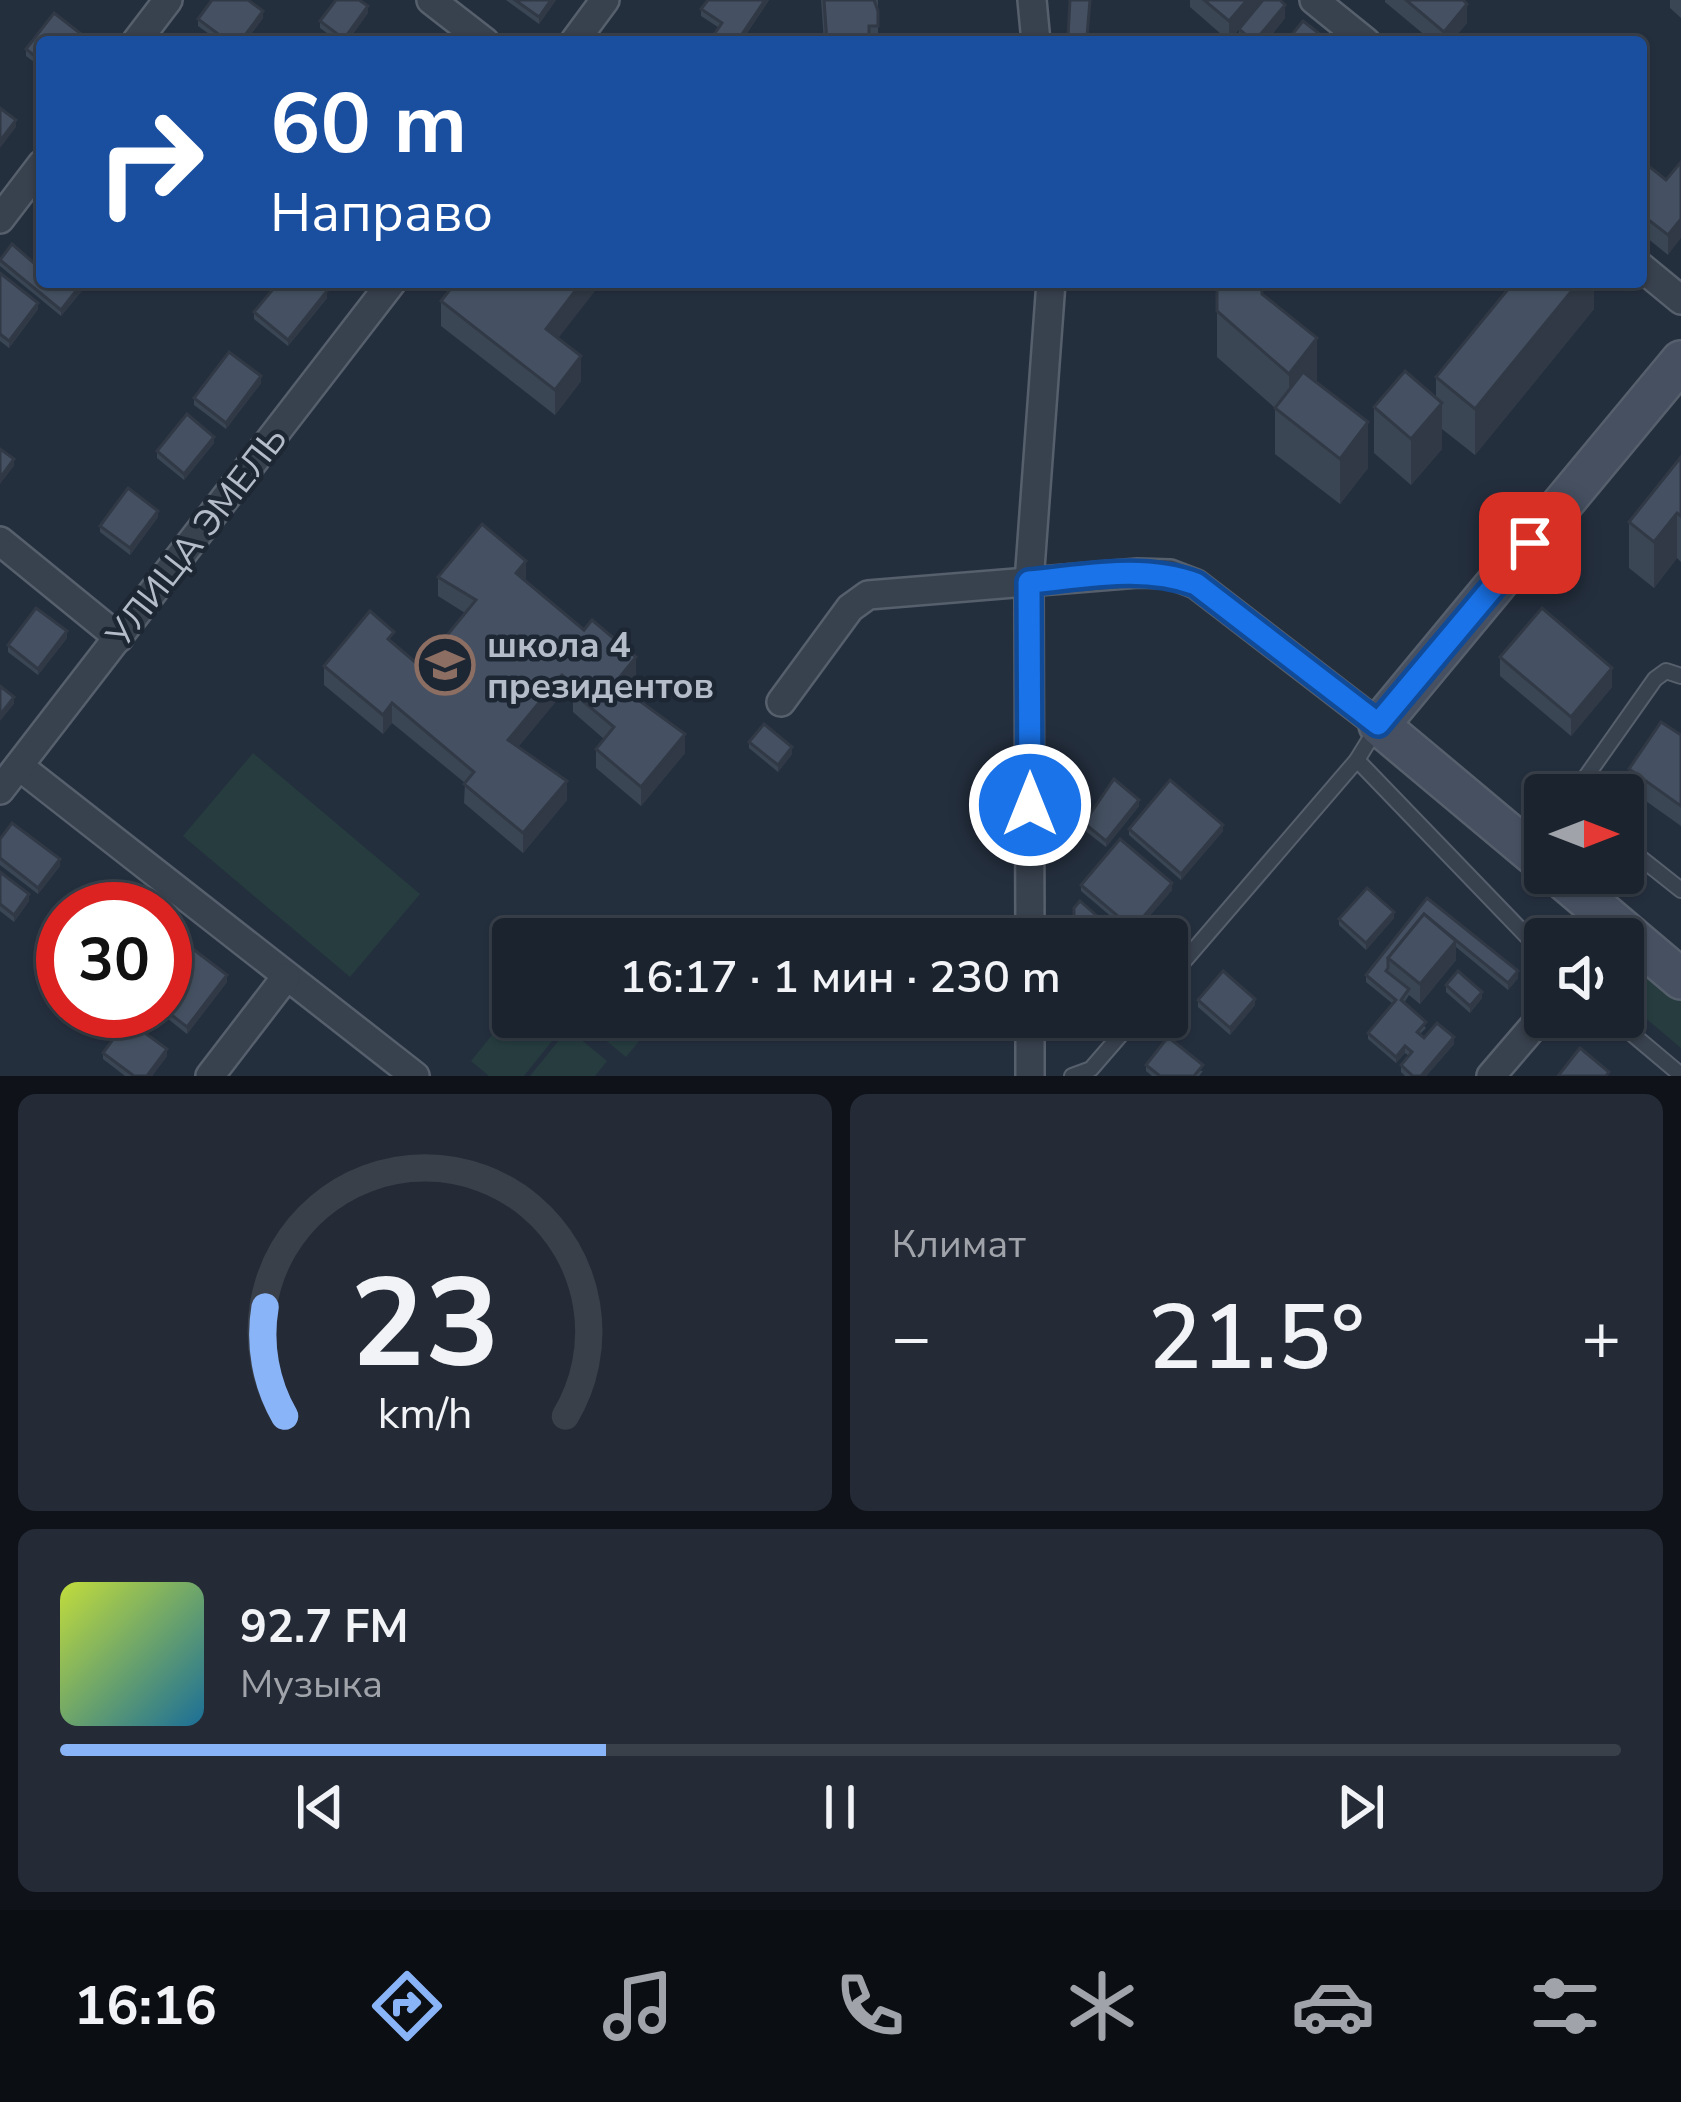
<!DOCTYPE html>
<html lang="ru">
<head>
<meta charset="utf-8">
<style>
	:root { --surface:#1b232e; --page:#242b36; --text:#f1f3f6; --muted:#a0a4aa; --line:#39404a; --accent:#8ab4f8 }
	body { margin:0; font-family:"Nunito Sans",sans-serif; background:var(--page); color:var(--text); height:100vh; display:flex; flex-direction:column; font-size:45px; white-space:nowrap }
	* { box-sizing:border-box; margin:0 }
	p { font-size:39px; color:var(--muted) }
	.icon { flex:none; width:66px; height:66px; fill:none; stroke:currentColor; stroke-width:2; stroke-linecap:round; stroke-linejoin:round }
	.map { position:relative; height:1076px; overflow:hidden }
	.details { display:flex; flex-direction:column; gap:18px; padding:18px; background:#0f1319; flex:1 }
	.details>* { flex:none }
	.banner { position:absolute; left:36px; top:36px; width:1611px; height:252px; border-radius:12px; box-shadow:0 3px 9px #0004,0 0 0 3px var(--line); background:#1a4fa0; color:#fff; overflow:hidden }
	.needle { width:78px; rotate:90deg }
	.fabs { position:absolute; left:1524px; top:774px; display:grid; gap:24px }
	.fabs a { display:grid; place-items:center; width:120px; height:120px; border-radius:12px; background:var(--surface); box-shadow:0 3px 9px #0004,0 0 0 3px var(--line); font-size:60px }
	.speed { position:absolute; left:36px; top:882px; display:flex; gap:24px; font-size:60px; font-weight:700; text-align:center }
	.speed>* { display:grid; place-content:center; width:156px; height:156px; border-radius:50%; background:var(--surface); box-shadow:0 3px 9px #0004,0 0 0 3px var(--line); line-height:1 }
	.speed .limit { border:18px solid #d22; background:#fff; color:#111 }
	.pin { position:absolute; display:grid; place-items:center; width:102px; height:102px; color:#fff; margin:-51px; border-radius:24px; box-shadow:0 6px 18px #0006 }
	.me { position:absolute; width:132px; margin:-66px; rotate:0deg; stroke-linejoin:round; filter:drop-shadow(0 0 9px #0008) }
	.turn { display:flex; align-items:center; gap:42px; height:252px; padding:0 36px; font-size:54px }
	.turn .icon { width:156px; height:156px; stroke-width:2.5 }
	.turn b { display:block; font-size:84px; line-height:102px }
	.big { font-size:90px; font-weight:600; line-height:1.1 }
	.details .card { flex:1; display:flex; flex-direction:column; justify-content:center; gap:18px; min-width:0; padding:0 42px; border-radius:18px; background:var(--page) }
	.details .dial { align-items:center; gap:0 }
	.dial svg { height:312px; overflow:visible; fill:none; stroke:var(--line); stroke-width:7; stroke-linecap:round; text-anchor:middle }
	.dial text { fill:var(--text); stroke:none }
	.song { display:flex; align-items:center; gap:36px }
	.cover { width:144px; height:144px; border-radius:18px; background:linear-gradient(135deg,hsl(70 70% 55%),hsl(200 70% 35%)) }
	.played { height:12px; border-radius:6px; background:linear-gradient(90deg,var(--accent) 35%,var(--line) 35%) }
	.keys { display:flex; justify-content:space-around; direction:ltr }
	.heat { display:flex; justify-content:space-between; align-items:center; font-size:66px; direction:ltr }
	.details .tiles { flex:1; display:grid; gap:18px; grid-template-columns:1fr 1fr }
	.card:last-child { grid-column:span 2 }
	.trip { position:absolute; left:492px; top:918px; width:696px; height:120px; border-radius:12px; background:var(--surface); box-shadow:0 3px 9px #0004,0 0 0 3px var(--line); font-weight:600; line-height:120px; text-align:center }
	.tabs { display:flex; height:192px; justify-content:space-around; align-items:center; background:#0b0e12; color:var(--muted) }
	.tabs .icon { width:84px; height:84px }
	.tabs .on { color:var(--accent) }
	.tabs b { font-size:54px; color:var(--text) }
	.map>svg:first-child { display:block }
</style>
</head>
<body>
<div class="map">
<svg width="1681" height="1076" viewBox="0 0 1681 1076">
	<rect width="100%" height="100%" fill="#242f3e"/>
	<g fill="#263c3f">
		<path d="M253 753 420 894 350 977 183 836Z"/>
		<path d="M1623 965 1651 974 1681 1000V1048L1623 999Z"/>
		<path d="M513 1009V1017H553L564 1026 524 1076H489L471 1061Z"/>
		<path d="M592 1017H659L626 1057 586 1024Z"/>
		<path d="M568 1029 607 1061 595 1076H530Z"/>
	</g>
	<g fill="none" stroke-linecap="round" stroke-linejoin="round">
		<defs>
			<g id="service">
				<path d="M1357 760 1545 955"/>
				<path d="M1573 795 1655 679 1666 671 1681 676"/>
				<path d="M1623 844 1681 890"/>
				<path d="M1167 981 1357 760 1376 729"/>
				<path d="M1612 1017 1681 1075"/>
				<path d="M1072 1076 1091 1069 1136 1017"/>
			</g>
			<g id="minor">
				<path d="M431 0 485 42"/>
				<path d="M1032 0 1036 42"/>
				<path d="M1314 0 1366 42"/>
				<path d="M136 42 168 0"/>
				<path d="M574 42 605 0"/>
				<path d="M0 219 42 164"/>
				<path d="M1641 267 1681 300"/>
				<path d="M0 541 119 638"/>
				<path d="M781 702 850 608 868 595 1138 573 1170 574 1196 584 1379 725"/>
				<path d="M19 766 415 1076"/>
				<path d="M0 790 392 282"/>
				<path d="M1030 939 1029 582 1051 282"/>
				<path d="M1030 1017V1076"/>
				<path d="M210 1076 286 977"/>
				<path d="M1491 1076 1545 1013"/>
			</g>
			<g id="secondary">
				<path d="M1545 864 1379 725 1681 361"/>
				<path d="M1556 873 1681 979"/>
			</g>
		</defs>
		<use href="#service" stroke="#565f6c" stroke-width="18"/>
		<use href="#minor" stroke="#565f6c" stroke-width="32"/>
		<use href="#secondary" stroke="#565f6c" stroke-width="44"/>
		<use href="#service" stroke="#38414e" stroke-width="14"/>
		<use href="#minor" stroke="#38414e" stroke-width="27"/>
		<use href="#secondary" stroke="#465061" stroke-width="39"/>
	</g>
	<g fill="#3b4654">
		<path d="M506 0H556L539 24Z"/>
		<path d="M708 0H769L741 42 701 16V9Z"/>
		<path d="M821 0H878V42H824Z"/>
		<path d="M1091 0 1087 42H1044L1068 37Z"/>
		<path d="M1190 0H1280L1285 18 1266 42H1239V29L1229 41 1190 7Z"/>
		<path d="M1385 0H1463L1467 23 1451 42H1433L1385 2Z"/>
		<path d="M1670 0H1681V18L1670 8Z"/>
		<path d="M54 13 85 37V42H42V68L26 56V49Z"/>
		<path d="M368 13 347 42H339L320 28V21Z"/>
		<path d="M263 18 245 42H220L198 26V19Z"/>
		<path d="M1681 162 1668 255 1641 233V168L1666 180Z"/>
		<path d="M0 259 35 264 85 282V287L61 316 0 266Z"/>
		<path d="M0 273 38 309 9 348 0 341Z"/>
		<path d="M1217 282 1262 294 1368 468 1340 504 1275 454V408L1217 357Z"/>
		<path d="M1579 282H1594V309L1475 455 1442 429V449L1411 485 1374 453V407L1436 397V377Z"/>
		<path d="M327 298 288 346 254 319V312Z"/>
		<path d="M441 301 558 338 581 381 555 415 441 326Z"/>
		<path d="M261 383 226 429 194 405V398Z"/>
		<path d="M214 443 184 480 157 458V451Z"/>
		<path d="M1681 457V562L1677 558 1654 588 1629 568V522Z"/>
		<path d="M158 517 130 555 100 532V526Z"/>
		<path d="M438 577 525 581 636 677 625 690 685 753 641 806 596 768V749L604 739 573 712V703L562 694 518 747 567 800 523 853 464 803 465 783 392 723 383 734 324 685V666L394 645 421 667 465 613 438 596Z"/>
		<path d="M67 638 38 675 8 652V645Z"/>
		<path d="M1500 657 1612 687 1571 736 1500 676Z"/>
		<path d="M1681 735V826L1629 789V769Z"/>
		<path d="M749 742 792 754 778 772 749 748Z"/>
		<path d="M1139 806 1106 847 1084 830V823Z"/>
		<path d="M1129 829 1223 831 1181 880 1129 835Z"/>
		<path d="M0 839 60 866 38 894 0 865Z"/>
		<path d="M0 872 29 901 14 922 0 911Z"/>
		<path d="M1081 885 1172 890 1133 935 1081 891Z"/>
		<path d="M1427 898 1518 978 1508 990 1456 947V960L1420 1004 1409 995 1404 1003 1426 1028 1420 1034 1424 1038 1454 1044 1426 1076H1405L1401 1072V1065L1409 1056 1405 1053 1396 1063 1368 1039V1033L1393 1004 1366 982V975Z"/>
		<path d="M1394 918 1366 950 1339 925V919Z"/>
		<path d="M227 982 187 1034 158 1011H165Z"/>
		<path d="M1446 985 1482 998 1470 1013 1446 992Z"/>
		<path d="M1198 1000 1255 1005 1230 1035 1198 1007Z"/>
		<path d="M103 1053 167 1056 152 1076H125L103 1059Z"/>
		<path d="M1146 1065 1203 1071 1199 1076H1152L1146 1071Z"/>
	</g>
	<g fill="#303945">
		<path d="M551 0H556L539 24V17Z"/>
		<path d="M765 0H769L741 42 738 40Z"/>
		<path d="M1247 0H1263L1229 41V21Z"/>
		<path d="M1467 4V23L1451 42H1444V32Z"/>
		<path d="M1285 5V18L1266 42H1255Z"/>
		<path d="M368 6V13L347 42H344V39Z"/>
		<path d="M263 11V18L245 42H240Z"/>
		<path d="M16 120V127L0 148V141Z"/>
		<path d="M1681 219V238L1668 255V235Z"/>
		<path d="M83 282H85V287L61 316V310Z"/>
		<path d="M582 282H602L546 354V329Z"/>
		<path d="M1579 282H1594V309L1475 455V409Z"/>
		<path d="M327 291V298L288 346V340Z"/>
		<path d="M38 303V309L9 348V341Z"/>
		<path d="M1317 338V383L1289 420V374Z"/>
		<path d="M581 356V381L555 415V390Z"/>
		<path d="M261 376V383L226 429V423Z"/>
		<path d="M1442 403V449L1411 485V439Z"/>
		<path d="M1368 422V468L1340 504V459Z"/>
		<path d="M214 437V443L184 480V474Z"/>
		<path d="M14 459V466L0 484V478Z"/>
		<path d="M158 511V517L130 555V548Z"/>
		<path d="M1677 513V558L1654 588V542Z"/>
		<path d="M526 561V580L516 573Z"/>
		<path d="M67 631V638L38 675V669Z"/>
		<path d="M636 657V677L615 702V683Z"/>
		<path d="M1612 668V687L1571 736V717Z"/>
		<path d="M562 675V694L508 759V740Z"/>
		<path d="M14 697V704L0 721V715Z"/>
		<path d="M392 703V723L383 734V715Z"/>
		<path d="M685 734V753L641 806V787Z"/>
		<path d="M792 747V754L778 772V765Z"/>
		<path d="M567 781V800L523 853V833Z"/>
		<path d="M1139 800V806L1106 847V841Z"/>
		<path d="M1223 825V831L1181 880V874Z"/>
		<path d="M60 859V866L38 894V888Z"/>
		<path d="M1172 883V890L1133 935V929Z"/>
		<path d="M29 894V901L14 922V915Z"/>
		<path d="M1394 912V918L1366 950V943Z"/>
		<path d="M1456 941V960L1420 1004V984Z"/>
		<path d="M1518 971V978L1508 990V983Z"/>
		<path d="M227 975V982L187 1034V1027Z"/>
		<path d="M1482 992V998L1470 1013V1006Z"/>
		<path d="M1255 999V1005L1230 1035V1028Z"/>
		<path d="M1080 1017H1085L1074 1030V1024Z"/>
		<path d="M1454 1037V1044L1426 1076H1421Z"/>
		<path d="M1405 1046V1053L1396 1063V1057Z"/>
		<path d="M167 1049V1056L152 1076H147Z"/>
	</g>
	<g fill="#455162" stroke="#303945" stroke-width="3">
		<path d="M212 0H248L263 11 240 42H229L198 19Z"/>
		<path d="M336 0H359L368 6 344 39 320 21Z"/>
		<path d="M515 0H551L539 17Z"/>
		<path d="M708 0H765L738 40 741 42H709L722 23 701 9Z"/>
		<path d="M824 0H874L878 11V26H869V42H827Z"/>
		<path d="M1070 0H1090L1087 36H1077V42H1044V38L1068 37Z"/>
		<path d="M1204 0H1247L1229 21Z"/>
		<path d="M1263 0H1280L1285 5 1254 42 1239 29Z"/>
		<path d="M1406 0H1463L1467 4 1444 32Z"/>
		<path d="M54 13 85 37 81 42H42V62L26 49Z"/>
		<path d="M1303 21 1330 42H1286Z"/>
		<path d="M0 108 16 120 0 141Z"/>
		<path d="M1681 162V219L1668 235 1641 214V168L1645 163 1666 180Z"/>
		<path d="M12 244 35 264 42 255V282H83L61 310 0 260Z"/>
		<path d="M0 273 38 303 9 341 0 334Z"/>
		<path d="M279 282H316L327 291 288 340 254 312Z"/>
		<path d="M456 282H483L485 284 487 282H582L546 329 581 356 555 390 441 301Z"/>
		<path d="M1217 282H1262V294L1317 338 1289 374 1217 311Z"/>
		<path d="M1514 282H1579L1475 409 1436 377Z"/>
		<path d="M229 352 261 376 226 423 194 398Z"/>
		<path d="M1405 371 1442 403 1411 439 1374 407Z"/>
		<path d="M1303 372 1368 422 1340 459 1275 408Z"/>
		<path d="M187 414 214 437 184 474 157 451Z"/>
		<path d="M0 449 14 459 0 478Z"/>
		<path d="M1681 457V516L1677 513 1654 542 1629 522Z"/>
		<path d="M128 488 158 511 130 548 100 526Z"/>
		<path d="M482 524 526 561 516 573 584 630 592 620 636 657 615 683 685 734 641 787 596 749 614 727 573 693 577 687 562 675 508 740 567 781 523 833 464 784 474 772 392 703 383 715 324 666 370 611 394 632 388 639 421 667 476 600 438 577Z"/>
		<path d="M36 608 67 631 38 669 8 645Z"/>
		<path d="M1542 608 1612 668 1571 717 1500 657Z"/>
		<path d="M0 686 14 697 0 715Z"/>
		<path d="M1661 722 1681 735V806L1629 769Z"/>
		<path d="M764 724 792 747 778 765 749 742Z"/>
		<path d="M1114 779 1139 800 1106 841 1084 823Z"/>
		<path d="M1170 780 1223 825 1181 874 1129 829Z"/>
		<path d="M12 823 60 859 38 888 0 858V839Z"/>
		<path d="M1120 839 1172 883 1133 929 1081 885Z"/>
		<path d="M0 872 29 894 14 915 0 904Z"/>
		<path d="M1367 888 1394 912 1366 943 1339 919Z"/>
		<path d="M1427 898 1518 971 1508 983 1424 914 1388 958V968L1386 971 1409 989 1401 1000 1426 1022 1417 1032 1424 1038 1437 1023 1454 1037 1421 1076H1413L1401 1065 1412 1052 1405 1046 1396 1057 1368 1033 1396 1000 1366 975Z"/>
		<path d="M1080 901 1123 939H1074V908Z"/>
		<path d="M1424 914 1456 941 1420 984 1388 958Z"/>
		<path d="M193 949 227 975 187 1027 165 1010V985Z"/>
		<path d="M1223 971 1255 999 1230 1028 1198 1000Z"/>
		<path d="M1458 971 1482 992 1470 1006 1446 985Z"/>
		<path d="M127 1020 167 1049 147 1076H134L103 1053Z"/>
		<path d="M1168 1037 1203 1065 1194 1076H1160L1146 1065Z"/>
		<path d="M1580 1048 1609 1072 1606 1076H1558Z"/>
	</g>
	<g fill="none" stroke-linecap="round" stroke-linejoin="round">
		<defs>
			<path id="route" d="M1030 805 1029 582C1085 577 1143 564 1196 584L1378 724 1530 543"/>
		</defs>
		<use href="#route" stroke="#114b97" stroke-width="30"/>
		<use href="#route" stroke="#1a73e8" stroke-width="21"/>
	</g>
	<defs>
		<symbol id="school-ring" viewBox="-11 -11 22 22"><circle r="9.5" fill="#1d2633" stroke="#8d6e63" stroke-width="1.5"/><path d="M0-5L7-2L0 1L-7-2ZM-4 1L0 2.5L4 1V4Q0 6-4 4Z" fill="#8d6e63"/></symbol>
	</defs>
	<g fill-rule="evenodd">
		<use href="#school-ring" x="412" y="632" width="66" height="66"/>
	</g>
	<g text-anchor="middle" stroke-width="9" stroke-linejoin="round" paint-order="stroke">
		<g font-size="36" fill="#b4bcc9" stroke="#1d2633">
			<text transform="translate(196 536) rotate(-52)" y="13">УЛИЦА ЭМЕЛЬ</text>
		</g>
		<g font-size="36" font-weight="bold" fill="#b4bcc9" stroke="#1d2633" text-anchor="start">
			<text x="487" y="657">школа 4<tspan x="487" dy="41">президентов</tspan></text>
		</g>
	</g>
</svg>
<div class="fabs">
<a><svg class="needle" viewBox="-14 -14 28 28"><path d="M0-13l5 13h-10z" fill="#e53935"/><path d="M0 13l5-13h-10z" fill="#a0a4aa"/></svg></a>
<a><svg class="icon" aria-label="sound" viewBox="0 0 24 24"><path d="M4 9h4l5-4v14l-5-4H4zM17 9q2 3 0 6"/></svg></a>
</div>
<div class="speed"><div class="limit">30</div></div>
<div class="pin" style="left:1530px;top:543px;background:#d93025"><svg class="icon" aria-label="arrive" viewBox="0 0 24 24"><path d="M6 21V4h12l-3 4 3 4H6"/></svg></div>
<svg class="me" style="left:1030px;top:805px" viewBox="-20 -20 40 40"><circle r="17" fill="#1a73e8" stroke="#fff" stroke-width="3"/><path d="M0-11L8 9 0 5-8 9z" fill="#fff"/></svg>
<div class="trip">16:17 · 1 мин · 230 m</div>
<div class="banner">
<div class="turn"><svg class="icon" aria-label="right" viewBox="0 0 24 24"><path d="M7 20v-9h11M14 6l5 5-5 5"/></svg><div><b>60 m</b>Направо</div></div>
</div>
</div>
<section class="details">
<div class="tiles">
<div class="card dial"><svg viewBox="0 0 100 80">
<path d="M14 69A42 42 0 1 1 86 69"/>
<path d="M14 69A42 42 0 0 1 9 41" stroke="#8ab4f8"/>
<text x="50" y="56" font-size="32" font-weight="700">23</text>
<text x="50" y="72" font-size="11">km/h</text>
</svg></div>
<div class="card"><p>Климат</p>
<div class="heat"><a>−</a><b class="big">21.5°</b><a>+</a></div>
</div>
<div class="card">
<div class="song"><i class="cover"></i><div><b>92.7 FM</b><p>Музыка</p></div></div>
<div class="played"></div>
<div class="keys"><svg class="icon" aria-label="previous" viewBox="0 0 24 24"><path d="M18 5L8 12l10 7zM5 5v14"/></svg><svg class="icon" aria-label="pause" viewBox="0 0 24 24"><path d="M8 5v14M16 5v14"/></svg><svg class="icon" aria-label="next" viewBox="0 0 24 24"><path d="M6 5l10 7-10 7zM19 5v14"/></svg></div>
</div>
</div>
</section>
<nav class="tabs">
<b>16:16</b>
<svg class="icon on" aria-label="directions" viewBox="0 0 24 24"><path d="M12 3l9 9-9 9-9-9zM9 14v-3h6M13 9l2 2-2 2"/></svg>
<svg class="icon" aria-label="music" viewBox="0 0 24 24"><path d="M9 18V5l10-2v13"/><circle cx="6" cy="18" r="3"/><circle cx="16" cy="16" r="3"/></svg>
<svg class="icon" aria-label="phone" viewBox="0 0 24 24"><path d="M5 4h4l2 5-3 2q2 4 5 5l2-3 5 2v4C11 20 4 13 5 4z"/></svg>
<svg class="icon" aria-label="climate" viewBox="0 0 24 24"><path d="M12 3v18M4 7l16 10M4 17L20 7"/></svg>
<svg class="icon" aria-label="car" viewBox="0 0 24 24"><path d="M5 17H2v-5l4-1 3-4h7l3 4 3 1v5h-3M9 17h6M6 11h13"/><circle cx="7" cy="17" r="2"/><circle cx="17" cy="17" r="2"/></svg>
<svg class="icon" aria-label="filters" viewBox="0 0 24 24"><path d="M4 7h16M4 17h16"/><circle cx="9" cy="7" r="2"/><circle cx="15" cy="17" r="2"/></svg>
</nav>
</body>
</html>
